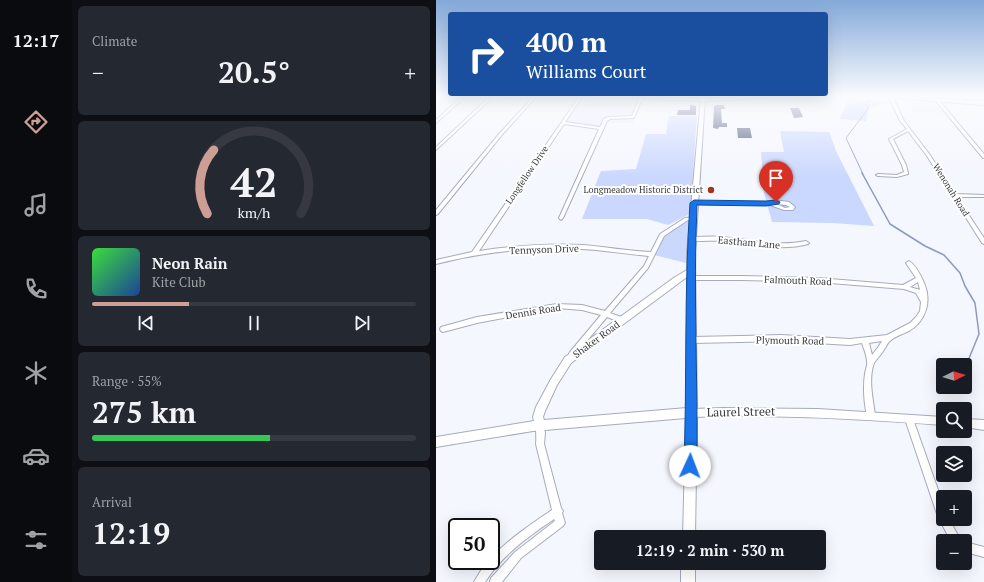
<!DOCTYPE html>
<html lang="en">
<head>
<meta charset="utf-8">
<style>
	:root { --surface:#171b24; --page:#242831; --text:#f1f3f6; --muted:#9ea1a6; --line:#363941; --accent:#cc9e94 }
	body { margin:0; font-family:"PT Serif",serif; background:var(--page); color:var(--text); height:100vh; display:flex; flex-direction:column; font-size:15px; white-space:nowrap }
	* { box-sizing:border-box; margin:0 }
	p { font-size:13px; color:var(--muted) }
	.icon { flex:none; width:22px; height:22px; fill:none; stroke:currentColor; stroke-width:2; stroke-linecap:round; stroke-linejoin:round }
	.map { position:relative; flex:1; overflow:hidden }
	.details { display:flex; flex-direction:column; gap:6px; padding:6px; background:#0d0f14; width:364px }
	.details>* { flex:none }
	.top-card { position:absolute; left:12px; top:12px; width:380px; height:84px; border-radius:4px; box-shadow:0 4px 16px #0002; background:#1a4fa0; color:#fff; overflow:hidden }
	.needle { width:26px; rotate:85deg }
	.controls { position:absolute; left:500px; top:358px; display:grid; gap:8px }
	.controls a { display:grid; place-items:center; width:36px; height:36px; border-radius:4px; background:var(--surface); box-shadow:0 4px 16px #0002; font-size:20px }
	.speed { position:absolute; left:12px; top:518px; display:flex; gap:8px; font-size:20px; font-weight:700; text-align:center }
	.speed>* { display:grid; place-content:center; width:52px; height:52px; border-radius:50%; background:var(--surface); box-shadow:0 4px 16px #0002; line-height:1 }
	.speed .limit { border:2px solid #111; border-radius:6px; background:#fff; color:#111 }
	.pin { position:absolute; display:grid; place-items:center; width:34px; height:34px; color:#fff; margin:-41px -17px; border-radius:50% 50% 50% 0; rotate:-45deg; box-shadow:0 0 4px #0007 }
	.pin .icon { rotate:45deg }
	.me { position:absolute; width:44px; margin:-22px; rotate:2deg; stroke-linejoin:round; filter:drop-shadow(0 0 3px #0008) }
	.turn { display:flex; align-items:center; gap:14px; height:84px; padding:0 12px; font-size:18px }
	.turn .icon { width:52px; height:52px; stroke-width:2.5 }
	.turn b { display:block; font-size:28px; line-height:34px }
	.big { font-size:30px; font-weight:800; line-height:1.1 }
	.details .tile { flex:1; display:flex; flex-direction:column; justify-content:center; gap:6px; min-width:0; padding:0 14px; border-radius:6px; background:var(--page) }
	.details .dial { align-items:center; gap:0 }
	.dial svg { height:104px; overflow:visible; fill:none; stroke:var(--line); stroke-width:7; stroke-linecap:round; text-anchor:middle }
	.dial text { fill:var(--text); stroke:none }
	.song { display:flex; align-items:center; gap:12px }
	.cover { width:48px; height:48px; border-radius:6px; background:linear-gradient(135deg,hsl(120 70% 55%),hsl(220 70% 35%)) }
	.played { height:4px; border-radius:2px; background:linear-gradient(90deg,var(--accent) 30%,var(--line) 30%) }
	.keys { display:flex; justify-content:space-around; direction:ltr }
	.heat { display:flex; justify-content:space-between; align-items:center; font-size:22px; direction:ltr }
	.charge { height:6px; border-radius:3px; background:linear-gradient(90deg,#34c759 55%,var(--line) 0) }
	.trip { position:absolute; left:158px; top:530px; width:232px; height:40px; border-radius:4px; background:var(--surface); box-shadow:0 4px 16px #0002; font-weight:800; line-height:40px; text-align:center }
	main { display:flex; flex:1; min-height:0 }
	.dock { display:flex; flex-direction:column; width:72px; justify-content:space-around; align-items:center; background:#090b0e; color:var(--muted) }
	.dock .icon { width:28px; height:28px }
	.dock .on { color:var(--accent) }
	.dock b { font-size:18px; color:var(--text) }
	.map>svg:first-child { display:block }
</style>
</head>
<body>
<main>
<nav class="dock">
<b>12:17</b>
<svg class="icon on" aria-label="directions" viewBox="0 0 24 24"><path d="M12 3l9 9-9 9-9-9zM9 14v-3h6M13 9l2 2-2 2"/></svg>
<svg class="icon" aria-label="music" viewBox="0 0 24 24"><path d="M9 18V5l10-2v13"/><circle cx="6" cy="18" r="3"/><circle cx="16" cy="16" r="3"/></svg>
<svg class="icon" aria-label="phone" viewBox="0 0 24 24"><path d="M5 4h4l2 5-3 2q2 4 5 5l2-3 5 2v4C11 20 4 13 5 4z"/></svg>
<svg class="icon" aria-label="climate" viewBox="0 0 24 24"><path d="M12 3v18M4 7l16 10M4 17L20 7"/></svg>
<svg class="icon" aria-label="car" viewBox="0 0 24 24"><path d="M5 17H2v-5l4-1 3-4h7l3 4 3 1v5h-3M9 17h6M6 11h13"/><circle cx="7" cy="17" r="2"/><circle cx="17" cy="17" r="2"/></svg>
<svg class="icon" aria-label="filters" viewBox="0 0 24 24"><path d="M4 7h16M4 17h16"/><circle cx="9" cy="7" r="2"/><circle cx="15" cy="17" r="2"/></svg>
</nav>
<section class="details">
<div class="tile"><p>Climate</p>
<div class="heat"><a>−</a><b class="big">20.5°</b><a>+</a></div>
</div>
<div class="tile dial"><svg viewBox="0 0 100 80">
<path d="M14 69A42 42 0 1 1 86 69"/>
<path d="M14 69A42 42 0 0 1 19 20" stroke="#cc9e94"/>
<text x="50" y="56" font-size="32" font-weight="700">42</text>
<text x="50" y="72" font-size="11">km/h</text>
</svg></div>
<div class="tile">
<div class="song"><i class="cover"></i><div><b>Neon Rain</b><p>Kite Club</p></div></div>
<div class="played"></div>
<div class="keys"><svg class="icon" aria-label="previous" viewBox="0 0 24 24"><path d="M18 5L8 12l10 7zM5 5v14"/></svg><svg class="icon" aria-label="pause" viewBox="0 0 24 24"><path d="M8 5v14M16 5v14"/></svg><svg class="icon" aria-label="next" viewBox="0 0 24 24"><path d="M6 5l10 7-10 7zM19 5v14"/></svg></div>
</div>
<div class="tile"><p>Range · 55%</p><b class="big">275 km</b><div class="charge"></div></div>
<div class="tile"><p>Arrival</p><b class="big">12:19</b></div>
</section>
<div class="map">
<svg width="548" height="582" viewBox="0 0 548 582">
	<rect width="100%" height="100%" fill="#f5f7fe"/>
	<g fill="#e6ecfb">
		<path d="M144 97H159L205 98 197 123H166L160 126 130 121Z"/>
		<path d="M473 102 500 103 507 113 478 112Z"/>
	</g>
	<g fill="#cad7fe">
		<path d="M159 97H326L272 100Z"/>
		<path d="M412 100 453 102 433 108 430 121 404 119Z"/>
		<path d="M233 116H261L254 214 232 225 211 219H146L165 171 200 169 210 134H230Z"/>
		<path d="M344 131 393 132 401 153 438 226 396 223 336 222 328 193 325 152H348Z"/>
		<path d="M251 220 253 221 250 263 218 255 229 234Z"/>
	</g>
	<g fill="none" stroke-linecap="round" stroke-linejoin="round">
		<path stroke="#8c99c1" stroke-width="1" d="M427 174 410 138 432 109 430 102 436 100"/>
		<path stroke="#8c99c1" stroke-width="1.5" d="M426 173 454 224 489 246 508 255 524 273 529 286 539 303 543 334 529 368"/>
	</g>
	<g fill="#485377">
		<path d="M254 105 260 106V115H241L242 110H254Z"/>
		<path d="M280 105H288L289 109H285L286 123H291V127H283L282 129 277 128 278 106Z"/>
		<path d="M354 108H363L367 117 358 118Z"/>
		<path d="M301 128H314L316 138H302Z"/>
	</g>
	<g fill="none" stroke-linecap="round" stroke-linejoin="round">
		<defs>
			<g id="minor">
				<path d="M25 97H29L0 123V120Z"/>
				<path d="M53 97H57L0 150V147Z"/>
				<path d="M97 97H100L65 136 2 214 0 215V210L63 134Z"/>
				<path d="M143 97H146L129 122 164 127 168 119 172 117 196 116 203 99 159 98 158 97 272 99 315 97H328L326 98 272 101 206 99 198 118 174 119 171 121 127 218 125 220 123 218 163 129 128 124 43 251C77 246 113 243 147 245 170 247 192 251 215 252L224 234 249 218 259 217V219L252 220 228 236 212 268 174 313 188 318 189 320 188 322 186 323 171 317 138 356 136 357 134 356 133 354 134 352 165 315 146 310 121 308 41 323 7 332 5 331 4 329 5 327 41 317 121 304 146 305 169 311 208 266 213 256C190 254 168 250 146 249 97 246 47 252 0 264V260L36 252Z"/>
				<path d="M453 97H457L468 121 494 155 519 194 548 195V197H521L548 238V244L546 243 491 156 472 131 457 139 470 165 472 173V174L461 177 442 176 440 175 442 174 461 175 468 172 466 165 453 139 471 129 464 121Z"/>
				<path d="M499 98H501L548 154V158H547L499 100Z"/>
				<path d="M345 201 353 202 359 207 357 210H348L334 205 258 204 256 203 258 202 330 203ZM341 204 350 205 354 207 349 208Z"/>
				<path d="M256 237C266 237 277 236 287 237 315 240 342 247 370 241L373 243 372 244C343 252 315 243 285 241 275 240 264 242 254 240L253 239 254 238Z"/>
				<path d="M473 261C480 265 485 276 488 283 496 301 490 321 473 331 467 334 459 336 454 341 451 343 451 346 449 348 446 354 441 358 438 363 432 379 437 399 439 415L438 418 435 419 432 418C428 407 427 386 429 374 429 370 432 366 431 362 431 356 428 349 426 343L414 345 345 341 256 343 254 342 253 340 254 338 256 337 345 335 414 339 451 335 474 323 480 317 484 311 485 302 480 293 468 289 382 282 305 280H255L252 278 255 276H305L382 278 467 285 480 278 470 263ZM482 282 484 290 474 287ZM446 341 443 346 436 355 433 343Z"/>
				<path d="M473 415 476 416 477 419 507 504V519H513L525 541H515L502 517 469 419 470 416Z"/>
				<path d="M104 421 107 422 109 433 108 444 125 508 127 511 126 513 129 523 127 526 85 558 66 582H54L55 578 79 552 119 521 118 519C92 537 66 555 49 582H38L47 567 52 561H55V558C73 539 95 524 116 510L100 444C101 438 99 427 101 422Z"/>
				<path d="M529 542 548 547V557L529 552Z"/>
			</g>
			<g id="tertiary">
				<path d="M287 408 382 409 507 417V425C423 419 340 414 256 417L253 416 252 413 253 410 256 409Z"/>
				<path d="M529 419 548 420V430L529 427Z"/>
			</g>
			<g id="secondary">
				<path d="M265 97H269L259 252 261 413 259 537H247L250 418 97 431 0 447V437L98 421 97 417 100 407 115 379 129 357 239 277 251 270V252ZM251 277V408L108 420 107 417 109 411 121 385 135 363Z"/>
				<rect x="245" y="563" width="14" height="19"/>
			</g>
			<path id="primary" d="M457 97 548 101V105L459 98Z"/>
		</defs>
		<use href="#minor" stroke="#a6abbc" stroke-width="2"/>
		<use href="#tertiary" stroke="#a6abbc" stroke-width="2"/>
		<use href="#secondary" stroke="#a6abbc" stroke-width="2"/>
		<use href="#primary" stroke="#a6abbc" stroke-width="2"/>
		<use href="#minor" fill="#fff" fill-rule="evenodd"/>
		<use href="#tertiary" fill="#fff" fill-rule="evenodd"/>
		<use href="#secondary" fill="#fff" fill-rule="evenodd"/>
		<use href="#primary" fill="#fff" fill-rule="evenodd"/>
	</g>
	<linearGradient id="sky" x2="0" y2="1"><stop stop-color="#83a9d8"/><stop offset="0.54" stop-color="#fafbff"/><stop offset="1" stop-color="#fafbff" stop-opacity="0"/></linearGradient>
	<rect width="548" height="178" fill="url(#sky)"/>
	<path fill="#1a73e8" stroke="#114b97" d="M258 200 330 201 340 200 344 202 343 204 330 206 261 205C257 292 262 379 261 466L259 471 254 473 250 471 248 466C251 378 248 290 254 203Z"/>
	<circle fill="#9f361d" stroke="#fff" stroke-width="1.5" cx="275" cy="190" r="4"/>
	<g text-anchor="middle" stroke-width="4" stroke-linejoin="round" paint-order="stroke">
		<g font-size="9" fill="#393b42" stroke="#fff">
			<text transform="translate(91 175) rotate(-56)" y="3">Longfellow Drive</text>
			<text transform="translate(515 190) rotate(58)" y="3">Wenonah Road</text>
		</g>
		<g font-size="9" fill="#393b42" stroke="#fff" text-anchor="end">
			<text x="267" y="193">Longmeadow Historic District</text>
		</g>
		<g font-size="10" fill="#393b42" stroke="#fff">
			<text transform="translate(313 242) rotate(5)" y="4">Eastham Lane</text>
			<text transform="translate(108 249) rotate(-2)" y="4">Tennyson Drive</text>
			<text transform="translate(362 280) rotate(2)" y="4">Falmouth Road</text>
			<text transform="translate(97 311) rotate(-9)" y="4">Dennis Road</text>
			<text transform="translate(160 339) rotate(-36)" y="4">Shaker Road</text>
			<text transform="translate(354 340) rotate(1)" y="4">Plymouth Road</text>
		</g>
		<g font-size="12" fill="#393b42" stroke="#fff">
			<text transform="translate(305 412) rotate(-1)" y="4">Laurel Street</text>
		</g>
	</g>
</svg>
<div class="controls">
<a><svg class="needle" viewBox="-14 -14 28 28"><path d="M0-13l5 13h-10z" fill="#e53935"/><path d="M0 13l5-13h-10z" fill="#9ea1a6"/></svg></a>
<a><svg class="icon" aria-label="search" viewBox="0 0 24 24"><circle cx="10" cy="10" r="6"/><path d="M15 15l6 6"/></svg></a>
<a><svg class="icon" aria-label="layers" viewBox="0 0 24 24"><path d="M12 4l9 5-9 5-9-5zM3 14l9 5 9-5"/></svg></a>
<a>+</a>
<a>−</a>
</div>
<div class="speed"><div class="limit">50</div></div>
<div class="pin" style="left:340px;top:202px;background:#d93025"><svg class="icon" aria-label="arrive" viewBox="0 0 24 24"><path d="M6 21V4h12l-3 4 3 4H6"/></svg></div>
<svg class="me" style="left:254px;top:466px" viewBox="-20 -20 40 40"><circle r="19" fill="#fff"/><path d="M0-13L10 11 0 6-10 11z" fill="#1a73e8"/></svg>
<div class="trip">12:19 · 2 min · 530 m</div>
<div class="top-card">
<div class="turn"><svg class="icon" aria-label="right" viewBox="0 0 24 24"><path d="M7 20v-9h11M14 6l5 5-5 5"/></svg><div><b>400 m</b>Williams Court</div></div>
</div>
</div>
</main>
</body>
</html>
